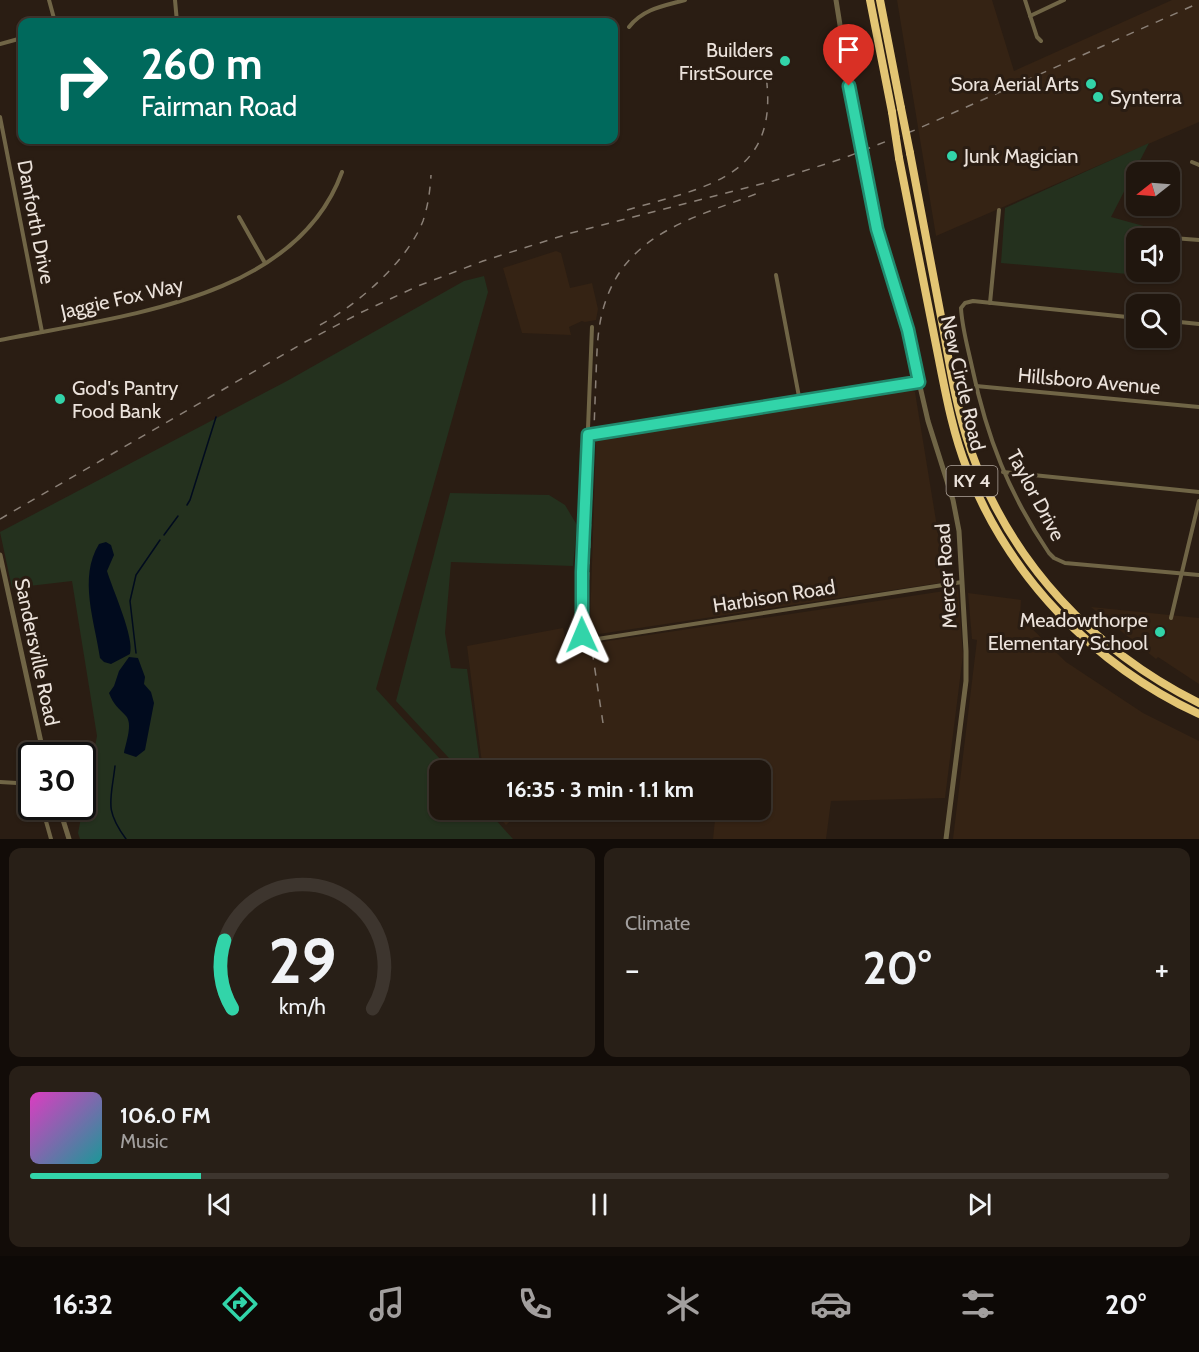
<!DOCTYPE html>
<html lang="en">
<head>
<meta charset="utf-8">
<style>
	:root { --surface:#20160e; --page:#281f17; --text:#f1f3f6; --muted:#a29f9e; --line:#3d352e; --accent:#32d4a9 }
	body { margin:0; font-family:Cabin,sans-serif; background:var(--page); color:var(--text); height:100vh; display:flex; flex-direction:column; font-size:22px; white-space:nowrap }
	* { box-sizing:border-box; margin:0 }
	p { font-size:20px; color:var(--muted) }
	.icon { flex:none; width:33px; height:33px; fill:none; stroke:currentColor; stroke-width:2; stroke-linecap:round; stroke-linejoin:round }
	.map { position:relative; height:839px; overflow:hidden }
	.drawer { display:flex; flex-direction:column; gap:9px; padding:9px; background:#120c08; flex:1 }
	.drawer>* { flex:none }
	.top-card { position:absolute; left:18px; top:18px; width:600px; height:126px; border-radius:12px; box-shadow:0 2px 4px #0004,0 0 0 2px var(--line); background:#00695c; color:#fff; overflow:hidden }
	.needle { width:39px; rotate:253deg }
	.buttons { position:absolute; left:1126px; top:162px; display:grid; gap:12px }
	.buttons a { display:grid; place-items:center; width:54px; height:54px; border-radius:12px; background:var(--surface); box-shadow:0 2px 4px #0004,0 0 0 2px var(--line); font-size:30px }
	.speed { position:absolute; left:18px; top:742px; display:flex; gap:12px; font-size:30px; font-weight:700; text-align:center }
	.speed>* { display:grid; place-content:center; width:78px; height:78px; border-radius:50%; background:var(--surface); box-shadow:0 2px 4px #0004,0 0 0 2px var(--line); line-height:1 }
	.speed .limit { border:3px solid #111; border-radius:9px; background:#fff; color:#111 }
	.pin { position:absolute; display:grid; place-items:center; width:51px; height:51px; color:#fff; margin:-62px -26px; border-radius:50% 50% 50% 0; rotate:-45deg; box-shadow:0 0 6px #0007 }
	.pin .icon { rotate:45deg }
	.me { position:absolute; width:66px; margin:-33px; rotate:359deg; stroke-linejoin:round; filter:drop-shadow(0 0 4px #0008) }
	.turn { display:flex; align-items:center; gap:21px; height:126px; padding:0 24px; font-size:27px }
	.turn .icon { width:78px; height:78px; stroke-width:2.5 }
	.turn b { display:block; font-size:42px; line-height:51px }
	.big { font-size:45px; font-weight:700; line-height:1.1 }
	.drawer .card { flex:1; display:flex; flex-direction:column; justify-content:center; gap:9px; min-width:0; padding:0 21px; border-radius:12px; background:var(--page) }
	.drawer .dial { align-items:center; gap:0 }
	.dial svg { height:156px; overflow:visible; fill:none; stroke:var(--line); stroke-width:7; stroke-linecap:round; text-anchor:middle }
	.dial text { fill:var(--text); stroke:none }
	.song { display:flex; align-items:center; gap:18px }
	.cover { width:72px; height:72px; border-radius:9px; background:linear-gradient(135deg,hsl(310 70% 55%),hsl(180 70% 35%)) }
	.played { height:6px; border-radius:3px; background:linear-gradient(90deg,var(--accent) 15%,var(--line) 15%) }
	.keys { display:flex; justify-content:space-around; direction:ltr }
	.heat { display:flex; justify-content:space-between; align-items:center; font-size:33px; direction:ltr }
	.drawer .tiles { flex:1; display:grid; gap:9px; grid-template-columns:1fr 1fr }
	.card:last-child { grid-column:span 2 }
	.trip { position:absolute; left:429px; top:760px; width:342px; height:60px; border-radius:12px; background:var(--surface); box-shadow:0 2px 4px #0004,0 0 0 2px var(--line); font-weight:700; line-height:60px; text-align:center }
	.tabs { display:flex; height:96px; justify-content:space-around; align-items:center; background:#0d0906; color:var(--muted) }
	.tabs .icon { width:42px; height:42px }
	.tabs .on { color:var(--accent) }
	.tabs b { font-size:27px; color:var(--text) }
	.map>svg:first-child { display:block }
</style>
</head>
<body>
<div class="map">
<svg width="1199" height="839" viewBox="0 0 1199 839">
	<rect width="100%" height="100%" fill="#2a1d13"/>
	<g fill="#352314">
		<path d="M897 0H992L1014 71 1172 0H1199V122L936 236Z"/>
		<path d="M556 251 561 253 570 288 592 283 598 309 596 320 585 322 582 321 569 327 571 335 522 333 503 268Z"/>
		<path d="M909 390 915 392 946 582 599 634 590 624 596 439Z"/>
		<path d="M958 589 963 655 945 798 831 801 826 839H713L716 810H760V771H483L467 646 563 628 568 647Z"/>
		<path d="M968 593 1021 600 1020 617 1066 662 1143 713 1199 741V839H953L977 640 972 639Z"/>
		<path d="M1091 607 1199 618V684L1158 657 1156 659Z"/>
		<path d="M492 810H536L520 812 506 825Z"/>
	</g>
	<g fill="#24311e">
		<path d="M1149 143 1111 217 1158 230 1156 238H1137V272H1152L1151 276 1001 263 1005 208Z"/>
		<path d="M484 276 488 292 376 689 451 771H440V810H487L513 839H80L78 833 97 736 72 581 12 588 0 532 287 381 464 281Z"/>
		<path d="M450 493 549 495 565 505 577 525 573 566 451 562 445 633 451 668 467 669 481 771H461L396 701Z"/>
	</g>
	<g fill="#010b1e">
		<path d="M106 542 111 545 114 555 107 571C112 588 135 638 130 654L111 664 104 662 100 658C95 622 78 578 99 544Z"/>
		<path d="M129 657 138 658 145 677 144 684 151 692 154 703 145 750 136 757 124 753C126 742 133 724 126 716 118 707 114 706 109 693L114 686 119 671Z"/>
	</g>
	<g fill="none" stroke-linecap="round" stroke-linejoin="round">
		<g stroke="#010b1e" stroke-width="1.5">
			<path d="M187 505 190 500 216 417"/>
			<path d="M164 535 178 516"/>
			<path d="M136 653 130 601 136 575 160 540"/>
			<path d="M115 766C111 801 104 809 126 839"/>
		</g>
		<g stroke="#706546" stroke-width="4">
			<path d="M49 0 55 22"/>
			<path d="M175 0 177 22"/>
			<path d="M1025 0 1037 37 1041 41"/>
			<path d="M1030 16 1064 0"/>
			<path d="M629 27C643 9 663 6 685 0"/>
			<path d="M0 44 22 38"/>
			<path d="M0 117 42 332"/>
			<path d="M1192 162 1199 165"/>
			<path d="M239 217 265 263"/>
			<path d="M1147 236 1199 240"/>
			<path d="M776 275 800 402"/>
			<path d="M990 303 999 210"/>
			<path d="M1137 318 973 301 965 303 961 308C962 328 968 348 972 367 987 438 1009 494 1049 553L1054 558 1065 563 1199 575"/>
			<path d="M1170 321 1199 324"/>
			<path d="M592 327 580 631 585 639 591 640 962 582"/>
			<path d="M0 340C116 316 295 302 342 172"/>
			<path d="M976 386 1199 407"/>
			<path d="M587 435 919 382"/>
			<path d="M1003 472 1199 492"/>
			<path d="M1171 618 1199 501"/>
			<path d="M0 782 17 783 32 789"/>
			<path d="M42 807 51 839"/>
		</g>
		<g stroke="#706546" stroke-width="5">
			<path d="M836 0 856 125"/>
			<path d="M865 170 883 250 907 330 928 421 953 500 959 531 966 651V681L946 839"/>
			<path d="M0 555 44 756"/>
			<path d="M59 807 69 839"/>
		</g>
		<g stroke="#e3c574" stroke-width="8">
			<path d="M870 0 892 112"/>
			<path d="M880 0 901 108"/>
			<path d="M910 153C921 211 932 269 943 327 950 368 957 411 971 451 1011 563 1093 650 1199 703"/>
			<path d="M899 158C912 222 924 286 937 350 945 390 952 431 967 469 1009 577 1094 665 1199 714"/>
		</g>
		<g stroke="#8b8077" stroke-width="1.5" stroke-dasharray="8 8" stroke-linecap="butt">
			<path d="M627 210C709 186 783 177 765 69"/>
			<path d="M320 325C358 304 407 262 423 221 428 206 430 191 431 175"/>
			<path d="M0 519 305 342 362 312 418 286 483 261 571 233 773 181 844 158 915 130 1199 3"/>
			<path d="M603 723 587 617 596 375C597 352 597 329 604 306 626 232 697 217 761 192"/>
		</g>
		<path stroke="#706546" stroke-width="5" d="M856 125 865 170"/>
		<g stroke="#e3c574" stroke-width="8">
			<path d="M901 108 910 153"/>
			<path d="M892 112 899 158"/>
		</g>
	</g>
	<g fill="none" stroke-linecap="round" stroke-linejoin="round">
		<defs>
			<path id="route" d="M582 635V572L588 435 919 382 908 330 877 229 849 86"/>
		</defs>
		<use href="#route" stroke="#208a6e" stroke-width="15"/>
		<use href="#route" stroke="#32d4a9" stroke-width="10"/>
	</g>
	<g fill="#32d4a9" stroke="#2a1d13" stroke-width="2">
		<circle cx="785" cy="61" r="6"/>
		<circle cx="1091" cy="84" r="6"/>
		<circle cx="1098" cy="97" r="6"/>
		<circle cx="952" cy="156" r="6"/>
		<circle cx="60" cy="399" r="6"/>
		<circle cx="1160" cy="632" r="6"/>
	</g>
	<g text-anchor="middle" stroke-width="6" stroke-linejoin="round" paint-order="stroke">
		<rect fill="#2a1d13" stroke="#b1a79f" stroke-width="1.5" x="946.5" y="466" width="51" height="30" rx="4.5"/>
		<g font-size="18" font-weight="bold" fill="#ebe2db">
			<text x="972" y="487">KY 4</text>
		</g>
		<g font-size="20" fill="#ebe2db" stroke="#2a1d13" text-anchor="end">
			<text x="773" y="57">Builders<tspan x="773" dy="23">FirstSource</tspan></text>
			<text x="1079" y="91">Sora Aerial Arts</text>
			<text x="1110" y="104" text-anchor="start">Synterra</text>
			<text x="964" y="163" text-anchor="start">Junk Magician</text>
			<text x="72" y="395" text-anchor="start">God's Pantry<tspan x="72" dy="23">Food Bank</tspan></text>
			<text x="1148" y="627">Meadowthorpe<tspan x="1148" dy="23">Elementary School</tspan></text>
		</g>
		<g font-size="20" fill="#ebe2db" stroke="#2a1d13">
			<text transform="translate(36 222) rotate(79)" y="7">Danforth Drive</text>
			<text transform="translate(122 298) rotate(-13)" y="7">Jaggie Fox Way</text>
			<text transform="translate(1089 381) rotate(5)" y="7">Hillsboro Avenue</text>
			<text transform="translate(963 383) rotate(77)" y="7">New Circle Road</text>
			<text transform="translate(1036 495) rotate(62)" y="7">Taylor Drive</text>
			<text transform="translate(946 576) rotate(-94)" y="7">Mercer Road</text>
			<text transform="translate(774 596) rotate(-9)" y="7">Harbison Road</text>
			<text transform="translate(37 652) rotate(78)" y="7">Sandersville Road</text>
		</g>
	</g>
</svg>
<div class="buttons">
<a><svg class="needle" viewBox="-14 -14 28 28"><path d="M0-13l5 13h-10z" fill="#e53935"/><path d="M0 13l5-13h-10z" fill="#a29f9e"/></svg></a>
<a><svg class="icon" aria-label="sound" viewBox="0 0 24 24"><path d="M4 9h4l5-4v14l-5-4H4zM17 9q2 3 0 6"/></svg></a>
<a><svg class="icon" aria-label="search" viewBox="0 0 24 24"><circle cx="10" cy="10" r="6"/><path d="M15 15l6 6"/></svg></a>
</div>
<div class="speed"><div class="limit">30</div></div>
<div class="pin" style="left:849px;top:86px;background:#d93025"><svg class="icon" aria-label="arrive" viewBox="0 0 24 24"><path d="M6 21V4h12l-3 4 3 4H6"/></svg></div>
<svg class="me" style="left:582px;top:635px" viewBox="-20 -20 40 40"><path d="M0-17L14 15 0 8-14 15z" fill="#32d4a9" stroke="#fff" stroke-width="4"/></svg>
<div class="trip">16:35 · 3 min · 1.1 km</div>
<div class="top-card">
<div class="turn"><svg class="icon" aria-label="right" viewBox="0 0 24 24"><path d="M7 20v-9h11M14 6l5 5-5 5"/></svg><div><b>260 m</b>Fairman Road</div></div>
</div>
</div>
<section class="drawer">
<div class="tiles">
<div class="card dial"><svg viewBox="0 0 100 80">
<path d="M14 69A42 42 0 1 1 86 69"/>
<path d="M14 69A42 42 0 0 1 10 34" stroke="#32d4a9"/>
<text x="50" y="56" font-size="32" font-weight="700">29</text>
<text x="50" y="72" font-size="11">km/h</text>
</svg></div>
<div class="card"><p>Climate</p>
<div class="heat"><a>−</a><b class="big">20°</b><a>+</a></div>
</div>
<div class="card">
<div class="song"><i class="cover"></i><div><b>106.0 FM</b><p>Music</p></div></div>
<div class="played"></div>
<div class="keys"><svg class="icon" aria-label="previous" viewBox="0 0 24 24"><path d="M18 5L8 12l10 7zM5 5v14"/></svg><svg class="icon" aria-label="pause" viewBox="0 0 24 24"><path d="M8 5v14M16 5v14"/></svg><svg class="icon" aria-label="next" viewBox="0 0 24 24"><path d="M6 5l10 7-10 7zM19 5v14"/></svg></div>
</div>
</div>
</section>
<nav class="tabs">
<b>16:32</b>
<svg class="icon on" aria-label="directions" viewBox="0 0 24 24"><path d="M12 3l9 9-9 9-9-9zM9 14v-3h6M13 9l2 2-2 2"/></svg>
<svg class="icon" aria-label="music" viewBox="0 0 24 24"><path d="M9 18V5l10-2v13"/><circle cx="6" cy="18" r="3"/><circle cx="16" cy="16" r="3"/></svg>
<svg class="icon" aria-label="phone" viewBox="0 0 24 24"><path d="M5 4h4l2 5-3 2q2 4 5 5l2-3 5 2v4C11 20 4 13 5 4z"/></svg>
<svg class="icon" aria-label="climate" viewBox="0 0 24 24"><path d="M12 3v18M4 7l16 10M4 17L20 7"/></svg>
<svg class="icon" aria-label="car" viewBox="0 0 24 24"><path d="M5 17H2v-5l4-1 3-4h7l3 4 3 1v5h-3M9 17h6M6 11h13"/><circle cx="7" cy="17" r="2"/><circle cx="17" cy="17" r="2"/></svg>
<svg class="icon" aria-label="filters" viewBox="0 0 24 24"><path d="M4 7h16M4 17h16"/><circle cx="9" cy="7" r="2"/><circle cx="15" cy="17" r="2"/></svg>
<b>20°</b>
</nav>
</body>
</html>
